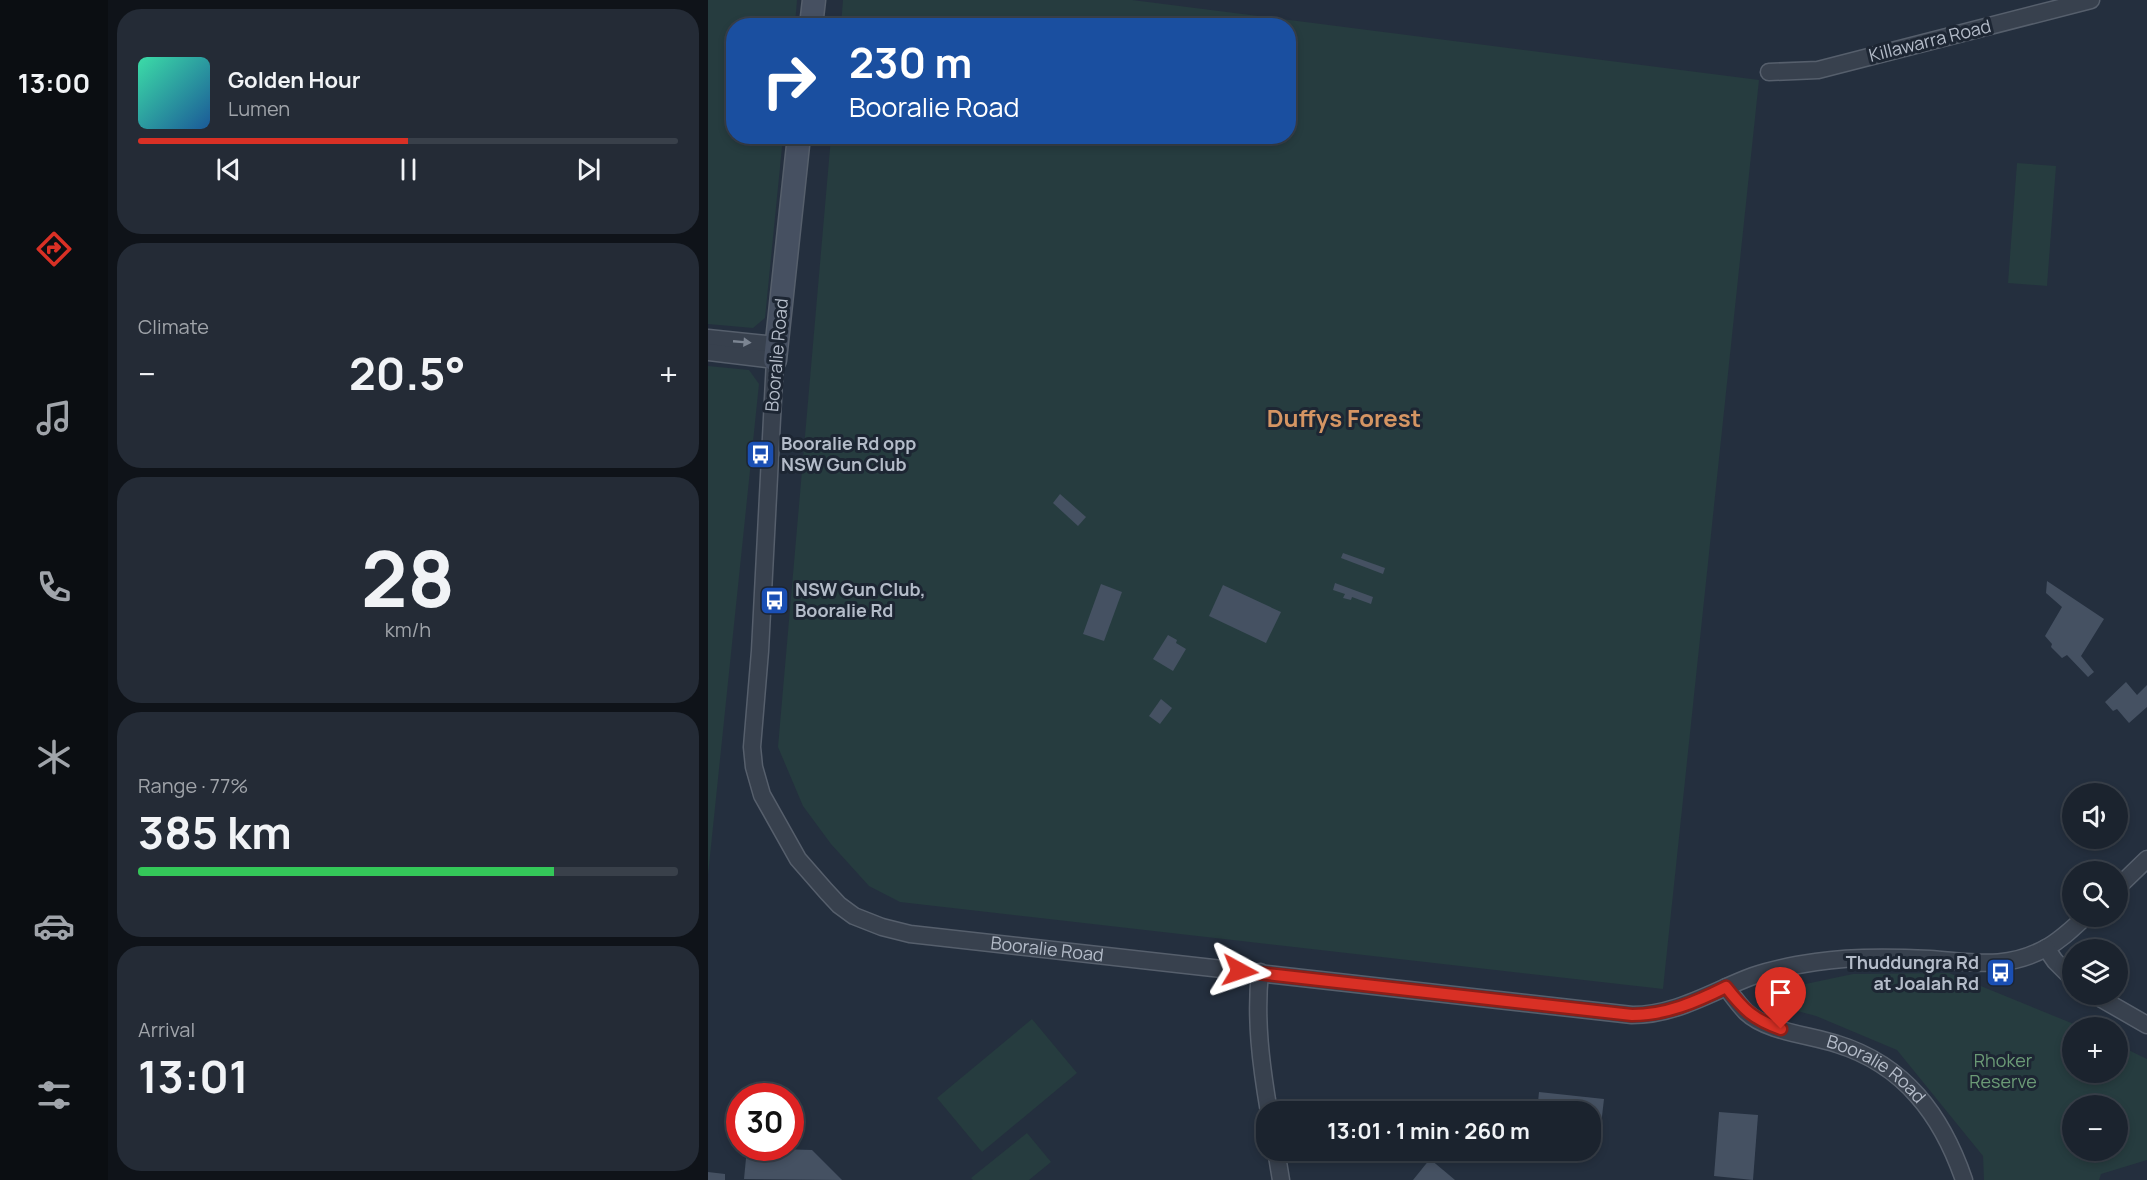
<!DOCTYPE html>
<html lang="en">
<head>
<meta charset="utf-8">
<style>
	:root { --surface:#1b232e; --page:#242b36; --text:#f1f3f6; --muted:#a0a4aa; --line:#39404a; --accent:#d93025 }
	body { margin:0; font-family:Manrope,sans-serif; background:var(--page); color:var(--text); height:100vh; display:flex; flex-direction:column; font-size:22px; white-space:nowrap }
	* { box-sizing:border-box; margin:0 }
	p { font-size:20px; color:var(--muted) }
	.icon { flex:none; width:33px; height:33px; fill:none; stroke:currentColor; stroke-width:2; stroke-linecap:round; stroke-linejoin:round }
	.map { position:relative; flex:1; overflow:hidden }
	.panel { display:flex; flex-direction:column; gap:9px; padding:9px; background:#0f1319; width:600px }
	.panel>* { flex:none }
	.top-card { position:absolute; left:18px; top:18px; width:570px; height:126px; border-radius:24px; box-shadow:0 3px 9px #0003,0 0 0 2px var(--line); background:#1a4fa0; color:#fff; overflow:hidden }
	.controls { position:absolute; left:1354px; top:783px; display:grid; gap:12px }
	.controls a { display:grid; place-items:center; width:66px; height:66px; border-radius:50%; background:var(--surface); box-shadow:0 3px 9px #0003,0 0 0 2px var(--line); font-size:30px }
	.speed { position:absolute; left:18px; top:1083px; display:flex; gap:12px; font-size:30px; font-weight:700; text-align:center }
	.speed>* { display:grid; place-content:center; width:78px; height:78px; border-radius:50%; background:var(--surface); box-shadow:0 3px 9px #0003,0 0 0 2px var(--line); line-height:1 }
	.speed .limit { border:9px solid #d22; background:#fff; color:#111 }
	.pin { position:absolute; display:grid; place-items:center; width:51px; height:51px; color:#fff; margin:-62px -26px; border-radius:50% 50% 50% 0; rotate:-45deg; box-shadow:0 0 6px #0007 }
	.pin .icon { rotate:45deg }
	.me { position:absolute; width:66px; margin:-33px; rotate:95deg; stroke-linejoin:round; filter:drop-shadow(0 0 4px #0008) }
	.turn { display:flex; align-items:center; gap:21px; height:126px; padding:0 24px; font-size:27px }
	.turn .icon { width:78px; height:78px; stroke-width:2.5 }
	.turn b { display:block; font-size:42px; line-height:51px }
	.big { font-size:45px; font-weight:700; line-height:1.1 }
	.panel .card { flex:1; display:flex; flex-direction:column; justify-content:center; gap:9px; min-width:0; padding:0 21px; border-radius:24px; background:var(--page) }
	.panel .dial { align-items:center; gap:0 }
	.dial b { font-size:78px; line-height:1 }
	.song { display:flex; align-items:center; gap:18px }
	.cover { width:72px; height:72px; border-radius:9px; background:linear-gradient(135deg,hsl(160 70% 55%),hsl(210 70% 35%)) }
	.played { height:6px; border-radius:3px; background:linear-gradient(90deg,var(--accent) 50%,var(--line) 50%) }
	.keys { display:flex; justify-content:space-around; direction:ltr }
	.heat { display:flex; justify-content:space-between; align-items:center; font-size:33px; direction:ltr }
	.charge { height:9px; border-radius:4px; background:linear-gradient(90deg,#34c759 77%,var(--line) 0) }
	.trip { position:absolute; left:548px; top:1101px; width:345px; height:60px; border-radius:24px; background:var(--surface); box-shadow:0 3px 9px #0003,0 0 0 2px var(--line); font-weight:700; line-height:60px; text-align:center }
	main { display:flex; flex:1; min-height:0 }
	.menu { display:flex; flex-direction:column; width:108px; justify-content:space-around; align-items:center; background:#0b0e12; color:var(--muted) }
	.menu .icon { width:42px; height:42px }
	.menu .selected { color:var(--accent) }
	.menu b { font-size:27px; color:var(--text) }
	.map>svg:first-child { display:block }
</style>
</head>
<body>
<main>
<nav class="menu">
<b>13:00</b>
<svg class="icon selected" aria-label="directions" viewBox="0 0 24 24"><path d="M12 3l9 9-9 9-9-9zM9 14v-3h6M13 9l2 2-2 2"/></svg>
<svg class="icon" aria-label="music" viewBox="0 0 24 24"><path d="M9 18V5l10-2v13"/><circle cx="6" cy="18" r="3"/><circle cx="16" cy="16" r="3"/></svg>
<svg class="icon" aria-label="phone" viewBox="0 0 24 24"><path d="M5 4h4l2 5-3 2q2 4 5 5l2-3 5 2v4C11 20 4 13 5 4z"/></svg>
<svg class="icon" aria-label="climate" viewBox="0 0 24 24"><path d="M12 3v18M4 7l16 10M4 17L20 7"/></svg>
<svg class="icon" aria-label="car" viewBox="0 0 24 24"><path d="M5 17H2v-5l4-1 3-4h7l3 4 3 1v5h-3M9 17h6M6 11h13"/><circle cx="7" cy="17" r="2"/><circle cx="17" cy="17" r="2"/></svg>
<svg class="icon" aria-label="filters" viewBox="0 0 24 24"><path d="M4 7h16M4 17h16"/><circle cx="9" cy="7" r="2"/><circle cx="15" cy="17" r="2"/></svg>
</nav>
<section class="panel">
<div class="card">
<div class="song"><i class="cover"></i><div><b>Golden Hour</b><p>Lumen</p></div></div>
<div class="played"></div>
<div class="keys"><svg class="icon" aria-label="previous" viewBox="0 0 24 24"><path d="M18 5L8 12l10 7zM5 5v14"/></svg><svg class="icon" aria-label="pause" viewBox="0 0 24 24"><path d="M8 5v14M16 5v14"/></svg><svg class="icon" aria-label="next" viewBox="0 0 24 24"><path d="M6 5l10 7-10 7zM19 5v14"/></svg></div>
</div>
<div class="card"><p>Climate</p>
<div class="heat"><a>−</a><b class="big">20.5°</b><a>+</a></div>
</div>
<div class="card dial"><b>28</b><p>km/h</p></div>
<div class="card"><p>Range · 77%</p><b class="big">385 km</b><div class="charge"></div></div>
<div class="card"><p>Arrival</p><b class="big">13:01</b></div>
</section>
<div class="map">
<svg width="1439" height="1180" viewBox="0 0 1439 1180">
	<rect width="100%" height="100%" fill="#242f3e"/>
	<g fill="#263c3f" fill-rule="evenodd">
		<path d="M0 0H89L87 25 26 26V136L75 137 57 318 45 328 0 324Z"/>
		<path d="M135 0H424L1051 80 955 989 192 902 161 886 123 844 95 806 70 747 123 137 580 136V26L133 25Z"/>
		<path d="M1309 163 1348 166 1339 286 1300 283Z"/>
		<path d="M0 366 41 370 51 384 0 875Z"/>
		<path d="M1241 973 1373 1027 1365 1028V1072H1410V1045L1439 1059V1160L1393 1174 1391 1180H1276L1275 1156 1189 1050 1108 1016 1074 1007 1049 994 1145 974ZM1365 1106H1410V1150H1365Z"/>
		<path d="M324 1019 369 1073 274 1152 229 1098Z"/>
		<path d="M319 1133 343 1162 321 1180H265L263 1178Z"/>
	</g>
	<g fill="#455162">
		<path d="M352 494 378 517 370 526 345 503Z"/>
		<path d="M635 553 677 568 675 574 633 558Z"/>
		<path d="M1339 581 1396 619 1373 656 1386 672 1380 677 1359 655 1354 658 1343 647 1344 644 1337 636 1354 607 1338 593Z"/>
		<path d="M627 583 665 597 663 604 644 597 643 600 635 598 637 594 625 590Z"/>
		<path d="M393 584 414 592 396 641 375 634Z"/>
		<path d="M515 585 573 612 558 643 501 616Z"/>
		<path d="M460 635 469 640 468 643 478 649 465 671 445 659Z"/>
		<path d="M1418 682 1429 695 1439 685V707L1421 723 1409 709 1405 711 1397 702Z"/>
		<path d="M453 699 464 708 452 724 441 716Z"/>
		<path d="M831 1092 896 1099 893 1125 882 1124V1112H829Z"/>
		<path d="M1011 1112 1050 1115 1045 1180 1006 1176Z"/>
		<path d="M39 1148 104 1150 134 1180 36 1179Z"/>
		<path d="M722 1159 747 1180H705Z"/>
		<path d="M0 1172 17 1174V1180H0Z"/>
	</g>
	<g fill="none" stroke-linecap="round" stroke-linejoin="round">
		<defs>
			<g id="street">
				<path d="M1061 72 1110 70 1383 0"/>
				<path d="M0 338 68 345"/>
				<path id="s1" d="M0 352 67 360 52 651 44 747 46 767 54 795 90 859 118 891 131 905 146 916 174 927 202 934 924 1015C969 1015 1004 991 1045 976 1065 969 1087 965 1108 962 1145 956 1184 957 1222 959 1265 962 1298 970 1338 948 1353 940 1365 928 1378 916"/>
				<path d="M1410 887 1439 859"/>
				<path d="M1338 948 1347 961 1365 979"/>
				<path d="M552 972C547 1019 553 1065 561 1112"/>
				<path id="s2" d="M1018 987C1024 995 1031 1005 1038 1012 1059 1032 1102 1035 1129 1044 1197 1065 1234 1116 1256 1180"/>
				<path d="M1385 994 1439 1025"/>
				<path d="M568 1150 573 1180"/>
			</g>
			<g id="secondary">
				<path d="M103 26 106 0"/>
				<path d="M67 360 91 136"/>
			</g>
		</defs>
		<use href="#street" stroke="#565f6c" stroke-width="19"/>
		<use href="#secondary" stroke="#565f6c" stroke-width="25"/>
		<use href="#street" stroke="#38414e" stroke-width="16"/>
		<use href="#secondary" stroke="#465061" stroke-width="22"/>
	</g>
	<defs><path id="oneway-solid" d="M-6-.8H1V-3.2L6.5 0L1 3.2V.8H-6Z" transform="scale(1.5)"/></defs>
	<use fill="#7c8592" href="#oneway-solid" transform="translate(34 342) rotate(5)"/>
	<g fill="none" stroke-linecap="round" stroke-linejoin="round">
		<defs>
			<path id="route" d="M532 971 924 1015C958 1015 988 1002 1018 987 1036 1010 1045 1019 1073 1029"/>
		</defs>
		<use href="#route" stroke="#8d1f18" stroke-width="15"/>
		<use href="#route" stroke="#d93025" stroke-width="10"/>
	</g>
	<defs>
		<symbol id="bus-square" viewBox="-11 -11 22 22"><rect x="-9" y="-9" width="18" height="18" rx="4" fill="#1a4fb4" stroke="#1d2633"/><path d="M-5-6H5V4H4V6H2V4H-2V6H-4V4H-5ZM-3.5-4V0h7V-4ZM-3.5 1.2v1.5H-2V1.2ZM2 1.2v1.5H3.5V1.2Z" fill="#fff"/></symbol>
	</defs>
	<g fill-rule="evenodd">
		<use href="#bus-square" x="36" y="438" width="33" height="33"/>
		<use href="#bus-square" x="50" y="584" width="33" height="33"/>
		<use href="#bus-square" x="1276" y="956" width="33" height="33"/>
	</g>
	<g text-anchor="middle" stroke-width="6" stroke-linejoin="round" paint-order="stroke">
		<g font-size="18" fill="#b4bcc9" stroke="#1d2633">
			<text transform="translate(1222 41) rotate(-14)" y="6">Killawarra Road</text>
			<text transform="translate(69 355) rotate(-85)" y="6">Booralie Road</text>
			<text dy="6" stroke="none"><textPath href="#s1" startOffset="855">Booralie Road</textPath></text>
			<text dy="6" stroke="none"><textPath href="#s2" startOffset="176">Booralie Road</textPath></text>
		</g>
		<g font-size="18" font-weight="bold" fill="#b4bcc9" stroke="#1d2633" text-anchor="start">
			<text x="73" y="450">Booralie Rd opp<tspan x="73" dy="21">NSW Gun Club</tspan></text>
			<text x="87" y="596">NSW Gun Club,<tspan x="87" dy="21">Booralie Rd</tspan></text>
			<text x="1271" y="969" text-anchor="end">Thuddungra Rd<tspan x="1271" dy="21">at Joalah Rd</tspan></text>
		</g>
		<g font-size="18" fill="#6b9a76" stroke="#1d2633">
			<text x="1295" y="1067">Rhoker<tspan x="1295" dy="21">Reserve</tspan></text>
		</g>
		<g font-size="24" font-weight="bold" fill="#d59563" stroke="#1d2633">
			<text x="636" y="427">Duffys Forest</text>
		</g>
	</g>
</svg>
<div class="controls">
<a><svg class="icon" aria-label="sound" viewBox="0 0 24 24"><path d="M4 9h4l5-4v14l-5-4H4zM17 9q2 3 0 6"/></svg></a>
<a><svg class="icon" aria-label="search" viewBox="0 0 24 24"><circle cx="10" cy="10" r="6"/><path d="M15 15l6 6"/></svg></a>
<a><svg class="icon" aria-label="layers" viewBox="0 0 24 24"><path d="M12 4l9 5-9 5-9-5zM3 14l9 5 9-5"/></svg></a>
<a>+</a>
<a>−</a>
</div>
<div class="speed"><div class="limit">30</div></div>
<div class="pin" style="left:1073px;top:1029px;background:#d93025"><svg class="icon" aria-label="arrive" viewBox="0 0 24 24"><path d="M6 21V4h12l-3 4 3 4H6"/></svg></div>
<svg class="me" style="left:532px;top:971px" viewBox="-20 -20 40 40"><path d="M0-17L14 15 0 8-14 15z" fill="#d93025" stroke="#fff" stroke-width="4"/></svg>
<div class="trip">13:01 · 1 min · 260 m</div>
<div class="top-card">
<div class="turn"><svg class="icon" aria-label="right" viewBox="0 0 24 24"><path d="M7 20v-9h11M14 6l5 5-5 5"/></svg><div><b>230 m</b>Booralie Road</div></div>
</div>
</div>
</main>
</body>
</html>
